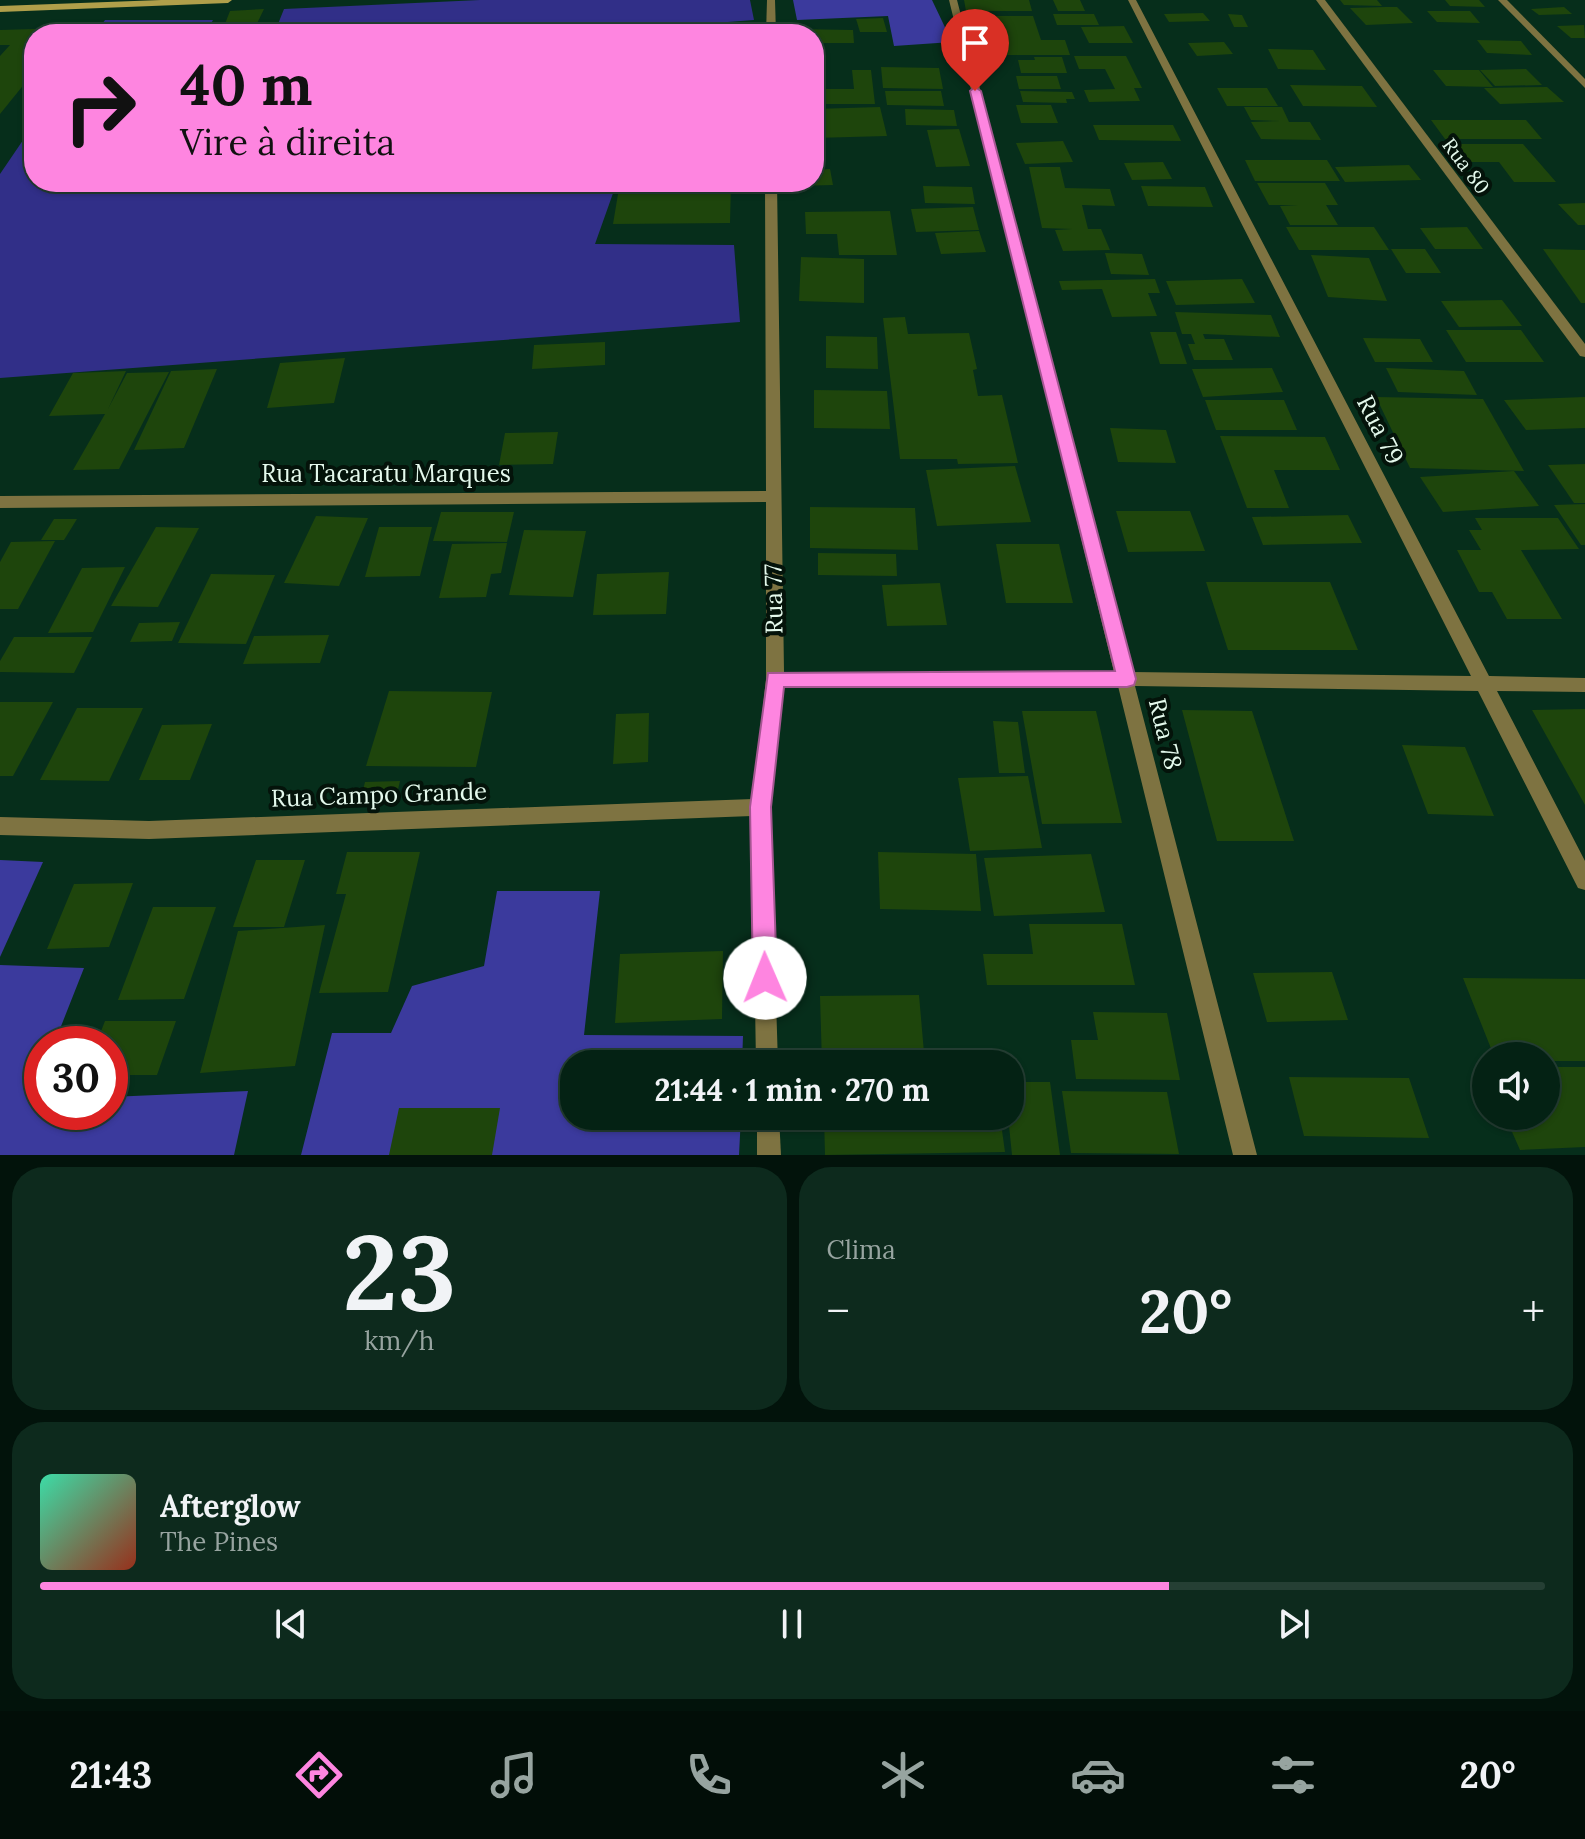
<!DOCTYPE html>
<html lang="pt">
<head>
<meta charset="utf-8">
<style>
	:root { --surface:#042214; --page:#0d2a1d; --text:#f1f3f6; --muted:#97a4a0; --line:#253f34; --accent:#fe85e0 }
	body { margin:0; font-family:Lora,serif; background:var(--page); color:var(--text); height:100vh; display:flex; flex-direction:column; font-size:30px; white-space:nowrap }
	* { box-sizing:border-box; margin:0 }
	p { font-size:26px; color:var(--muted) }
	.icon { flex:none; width:44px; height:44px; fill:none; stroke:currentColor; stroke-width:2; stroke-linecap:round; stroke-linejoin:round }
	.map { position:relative; height:1155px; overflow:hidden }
	.details { display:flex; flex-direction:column; gap:12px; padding:12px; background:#02130b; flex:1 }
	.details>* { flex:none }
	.hud { position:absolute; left:24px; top:24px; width:800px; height:168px; border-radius:32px; box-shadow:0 2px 6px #0004,0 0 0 2px var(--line); background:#fe85e0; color:#111; overflow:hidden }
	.buttons { position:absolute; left:1472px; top:1042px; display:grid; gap:16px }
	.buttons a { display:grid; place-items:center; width:88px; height:88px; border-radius:50%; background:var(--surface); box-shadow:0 2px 6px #0004,0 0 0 2px var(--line); font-size:40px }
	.speed { position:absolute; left:24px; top:1026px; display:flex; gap:16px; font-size:40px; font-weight:700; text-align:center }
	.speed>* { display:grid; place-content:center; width:104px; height:104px; border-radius:50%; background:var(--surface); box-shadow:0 2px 6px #0004,0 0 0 2px var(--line); line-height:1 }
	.speed .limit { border:12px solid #d22; background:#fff; color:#111 }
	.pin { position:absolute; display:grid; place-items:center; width:68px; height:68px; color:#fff; margin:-82px -34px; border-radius:50% 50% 50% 0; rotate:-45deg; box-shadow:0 0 8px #0007 }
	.pin .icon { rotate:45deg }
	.me { position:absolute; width:88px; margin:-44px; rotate:359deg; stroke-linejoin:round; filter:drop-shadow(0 0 6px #0008) }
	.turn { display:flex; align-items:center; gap:28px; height:168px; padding:0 24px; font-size:36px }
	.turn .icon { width:104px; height:104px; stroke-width:2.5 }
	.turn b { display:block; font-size:56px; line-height:68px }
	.big { font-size:60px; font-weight:700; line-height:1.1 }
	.details .widget { flex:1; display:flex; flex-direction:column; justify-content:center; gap:12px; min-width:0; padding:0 28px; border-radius:32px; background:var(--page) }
	.details .dial { align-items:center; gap:0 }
	.dial b { font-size:104px; line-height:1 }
	.song { display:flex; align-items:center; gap:24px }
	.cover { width:96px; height:96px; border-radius:12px; background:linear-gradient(135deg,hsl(160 70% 55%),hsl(10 70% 35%)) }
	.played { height:8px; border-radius:4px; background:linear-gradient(90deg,var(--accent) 75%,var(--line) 75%) }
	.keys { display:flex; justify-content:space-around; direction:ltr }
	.heat { display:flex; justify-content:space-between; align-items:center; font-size:44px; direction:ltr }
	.details .tiles { flex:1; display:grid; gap:12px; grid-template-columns:1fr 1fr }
	.widget:last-child { grid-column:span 2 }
	.trip { position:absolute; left:560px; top:1050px; width:464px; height:80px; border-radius:32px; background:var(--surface); box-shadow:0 2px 6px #0004,0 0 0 2px var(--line); font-weight:700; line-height:80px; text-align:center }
	.tab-bar { display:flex; height:128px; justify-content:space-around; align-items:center; background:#020e08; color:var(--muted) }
	.tab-bar .icon { width:56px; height:56px }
	.tab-bar .on { color:var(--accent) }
	.tab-bar b { font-size:36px; color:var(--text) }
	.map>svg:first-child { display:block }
</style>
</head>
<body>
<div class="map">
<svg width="1585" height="1155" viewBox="0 0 1585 1155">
	<rect width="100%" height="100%" fill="#062e1b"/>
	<g fill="#312f88">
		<path d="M480 0H750L754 20 636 29 635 34H274L284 9Z"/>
		<path d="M105 20H213L205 34H95Z"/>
		<path d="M34 124V182H617L595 244 734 245 740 322 0 378V174Z"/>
	</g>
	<g fill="#3b3a9d">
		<path d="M793 0H932L952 42 894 46 888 16 797 20Z"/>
		<path d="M0 860 43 862 0 957Z"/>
		<path d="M497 891H600L584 1035 743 1036 742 1064H574V1116H741L739 1155H301L332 1033H391L412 986 484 966Z"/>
		<path d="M0 965 84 968 54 1044H42V1075L32 1100H42V1112H110V1097L248 1091 234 1155H0Z"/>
	</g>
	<g fill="#1e450c">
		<path d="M964 0H1029L1032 11H966Z"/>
		<path d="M1053 0H1080L1085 11H1058Z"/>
		<path d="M1340 0H1377L1382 6 1344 5Z"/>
		<path d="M1445 0H1479L1485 7 1450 6Z"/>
		<path d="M1385 7H1397L1413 23 1366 25 1350 8Z"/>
		<path d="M1564 7 1572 14 1539 15 1531 9Z"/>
		<path d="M264 9 252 34H221L230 11Z"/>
		<path d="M1427 11H1470L1480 23 1437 22Z"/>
		<path d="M1203 13 1210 21 1169 22 1164 14Z"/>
		<path d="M1053 14H1094L1099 25H1057Z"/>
		<path d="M1228 14 1242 15 1248 27H1234Z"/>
		<path d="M986 16H1033L1041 40H1065L1070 55H997Z"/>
		<path d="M883 18 887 32H860L856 19Z"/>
		<path d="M1584 25 1585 38H1571L1557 26Z"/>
		<path d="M739 26 741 34H652V31Z"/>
		<path d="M1124 26 1133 43H1089L1081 27Z"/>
		<path d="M71 28 66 34H34V72L0 114V56L10 45H0V30Z"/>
		<path d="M793 29 853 30 854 43H814V34H793Z"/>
		<path d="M1477 40 1521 41 1532 55 1487 53Z"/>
		<path d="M1224 42 1233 54 1197 56 1188 43Z"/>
		<path d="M1268 49 1313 50 1326 70 1278 69Z"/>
		<path d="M1074 56H1126L1142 88H1134L1140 101 1089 102 1084 90 1115 89 1105 69H1079Z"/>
		<path d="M1034 57H1062L1067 73H1021L1018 60H1035Z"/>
		<path d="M881 67 939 68 943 89 883 88Z"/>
		<path d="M1526 69 1542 85 1495 86 1480 70Z"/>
		<path d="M852 70H871L875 104H814V89H854Z"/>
		<path d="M1433 70H1479L1493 87 1446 86Z"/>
		<path d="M1016 76H1057L1061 89H1019Z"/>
		<path d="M1290 85 1362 86 1377 107 1303 106Z"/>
		<path d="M1547 87 1564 102 1500 104 1484 88Z"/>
		<path d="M1217 88H1267L1278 106H1227Z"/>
		<path d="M885 91H941L944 106 887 105Z"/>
		<path d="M1020 91 1072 92 1075 99H1066L1067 103 1023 102Z"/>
		<path d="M1016 105H1051L1058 123H1021Z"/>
		<path d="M880 107 887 136 814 138V109Z"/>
		<path d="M1244 107H1282L1289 122H1310L1321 140 1261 139 1251 122 1281 121 1251 120Z"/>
		<path d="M905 109 954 110 957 126 906 125Z"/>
		<path d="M1431 120H1526L1542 139H1445Z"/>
		<path d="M1093 125H1173L1181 141 1099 140Z"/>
		<path d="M959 129 970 166 936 167 927 130Z"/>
		<path d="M1063 141 1073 162 1025 164 1016 143Z"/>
		<path d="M1456 144H1523L1556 182H1514L1499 162H1470Z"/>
		<path d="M1245 160H1327L1340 181H1255Z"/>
		<path d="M1163 162 1172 179 1132 180 1124 163Z"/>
		<path d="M1409 165 1421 180 1345 182 1335 167Z"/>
		<path d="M1029 167H1060L1065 188 1110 189 1115 206 1082 205 1088 229H1101L1110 250 1063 251 1055 230 1072 229 1042 228Z"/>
		<path d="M830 169 833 185 795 186V182H814V170Z"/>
		<path d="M620 182H731L730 223 613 224Z"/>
		<path d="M1257 183H1325L1338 205H1326L1338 225H1290L1280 206 1298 205H1269Z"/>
		<path d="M923 186 972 187 975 204 925 203Z"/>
		<path d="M1141 186 1205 187 1213 207 1148 206Z"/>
		<path d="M1585 203V225H1578L1558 204Z"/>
		<path d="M973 207 979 230 916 232 911 209Z"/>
		<path d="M890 211 897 255H839L837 234H806L805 212Z"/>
		<path d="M1286 227H1374L1389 250H1299Z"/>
		<path d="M1467 227 1483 249H1435L1420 228Z"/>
		<path d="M979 231 986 252 941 254 935 233Z"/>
		<path d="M1391 249H1425L1441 273H1406Z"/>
		<path d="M1543 249 1585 250V303H1581Z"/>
		<path d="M1105 253 1142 254 1149 275 1111 274Z"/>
		<path d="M1311 255 1369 258 1387 301 1328 297Z"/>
		<path d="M801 257 864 259V303L799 301Z"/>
		<path d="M1155 279 1160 293H1148L1157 316 1112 317 1102 289 1062 290 1059 281Z"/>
		<path d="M1242 279 1255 303 1176 305 1166 281Z"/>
		<path d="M1502 300 1522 326 1459 327 1441 301Z"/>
		<path d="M1175 312 1271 315 1280 337 1203 334 1205 339H1224L1233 360H1194L1188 344H1195L1191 334H1182Z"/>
		<path d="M905 317 908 334 969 333 977 369 973 370 978 396 1002 395 1018 463 958 464 957 459H900L883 318Z"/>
		<path d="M1446 330H1521L1544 362H1466Z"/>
		<path d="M1150 332H1176L1187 364H1160Z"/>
		<path d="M826 336 877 337 878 369 826 368Z"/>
		<path d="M1363 338 1420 339 1433 362H1375Z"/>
		<path d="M605 342V365L532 369 534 345Z"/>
		<path d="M345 358 334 403 267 408 280 363Z"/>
		<path d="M1272 368 1283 392 1203 397 1192 369Z"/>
		<path d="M1386 368 1464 371 1477 395 1398 392Z"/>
		<path d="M217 369 184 448 134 450 171 371Z"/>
		<path d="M126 371 108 409 127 373 169 372 119 469 73 470 105 414 49 416 73 373Z"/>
		<path d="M814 390 887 391 890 429 814 428Z"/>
		<path d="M1376 397 1483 399 1524 471 1410 468Z"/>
		<path d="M1585 397V428L1526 430 1504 400Z"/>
		<path d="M1205 400H1284L1297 430H1216Z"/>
		<path d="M1110 428 1166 430 1176 463 1118 462Z"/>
		<path d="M558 432 553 464 499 465 505 433Z"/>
		<path d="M1220 436 1325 437 1340 470H1274L1289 508H1247Z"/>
		<path d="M1585 464V503H1574L1548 465Z"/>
		<path d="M1015 466 1031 522 937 526 926 470Z"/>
		<path d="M1514 471 1539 506 1443 512 1420 477Z"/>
		<path d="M1585 504V545H1581L1554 505Z"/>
		<path d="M810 507 915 508 918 550 810 548Z"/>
		<path d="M1116 511H1190L1205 551 1128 552Z"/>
		<path d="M441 512H514L507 542 433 541Z"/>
		<path d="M1348 515 1362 543 1263 545 1252 517Z"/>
		<path d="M316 516 368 518 339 586 284 583Z"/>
		<path d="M1475 518H1558L1579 549 1521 550 1562 619H1507L1492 592H1479L1457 550H1481L1469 530H1482Z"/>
		<path d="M54 519H77L64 540H41Z"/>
		<path d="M156 527 199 528 158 607 111 606Z"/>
		<path d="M379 527H432L420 576 365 577Z"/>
		<path d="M524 530 586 531 573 597 509 595Z"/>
		<path d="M55 541 18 609H0V562L11 542Z"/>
		<path d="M507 543 501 573 491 574 486 597 439 598 452 544Z"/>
		<path d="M996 544H1059L1073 603H1006Z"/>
		<path d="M818 553 896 554 897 576 818 575Z"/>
		<path d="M125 567 93 632 48 633 82 568Z"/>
		<path d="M669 572 666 614 593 615 597 574Z"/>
		<path d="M211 574 275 575 246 644 178 643Z"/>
		<path d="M1206 582H1330L1358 650H1228Z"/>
		<path d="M940 583 947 625 887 626 882 585Z"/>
		<path d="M180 622 172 641 130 642 139 623Z"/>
		<path d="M329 635 320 663 243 664 254 636Z"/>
		<path d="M14 637H92L74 673 0 672V661Z"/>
		<path d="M389 691 492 692 476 767 366 766Z"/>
		<path d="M0 702H53L13 776H0Z"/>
		<path d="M77 708H143L109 781 40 780Z"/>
		<path d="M1585 709V805L1532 710Z"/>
		<path d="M1182 710 1252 711 1294 841H1217Z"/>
		<path d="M1022 711H1096L1122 823 1042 824Z"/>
		<path d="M649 713 648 762 613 764 616 714Z"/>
		<path d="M993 721 1018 722 1025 773H999Z"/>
		<path d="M212 724 190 780H139L162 725Z"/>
		<path d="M1402 745 1465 747 1494 816 1428 814Z"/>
		<path d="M1028 776 1042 848 970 851 958 778Z"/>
		<path d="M400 781 396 798H361L365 782Z"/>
		<path d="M347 852H420L388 992 319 993 346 894H336Z"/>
		<path d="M878 852 976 854 981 911 880 909Z"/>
		<path d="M1091 854 1105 912 994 916 984 858Z"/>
		<path d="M256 860H305L284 927H233Z"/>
		<path d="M133 883 109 947 47 949 74 884Z"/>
		<path d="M153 907H216L184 999 118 1000Z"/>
		<path d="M1029 924H1122L1135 985H987L983 954H1033Z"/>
		<path d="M325 925 295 1066 200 1073 238 931Z"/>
		<path d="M723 951 722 1019 615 1023 620 954Z"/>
		<path d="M1332 972 1348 1020 1267 1022 1253 973Z"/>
		<path d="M1463 978 1585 979V1061H1546V1056H1494Z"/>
		<path d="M919 995 925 1064H822L820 996Z"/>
		<path d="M1093 1012 1167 1013 1180 1080 1076 1079 1071 1040H1098Z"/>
		<path d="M105 1021H176L157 1075H110V1044H96Z"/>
		<path d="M1546 1067H1585V1147L1520 1150 1505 1116H1546Z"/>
		<path d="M1289 1077 1409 1078 1429 1138 1304 1136Z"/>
		<path d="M1010 1082H1050L1060 1155H1012L1008 1116Z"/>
		<path d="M1062 1091 1167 1092 1179 1154 1071 1153Z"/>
		<path d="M399 1108H500L492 1155H389Z"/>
		<path d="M824 1116H1000L1005 1152 825 1155Z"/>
	</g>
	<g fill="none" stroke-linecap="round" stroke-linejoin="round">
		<g fill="#7e7341" fill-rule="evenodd">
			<path d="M767 0H775L776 34H766Z"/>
			<path d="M949 0H957L1131 672 1471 676 1128 0H1136L1489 676 1585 678V692L1497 691 1585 861V890L1578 888 1478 691 1135 686 1257 1155H1233L1118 686H783L770 807 778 1064H756L752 816 149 839 0 835V817L149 821 753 799 766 679V502L0 508V496L766 491 765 182H777L784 672H1114Z"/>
			<path d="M1316 0H1325L1585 344V357L1580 356Z"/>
			<path d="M1498 0H1507L1585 79V88Z"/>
			<path d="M757 1116H779L781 1155H757Z"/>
		</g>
		<path fill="#b09f4a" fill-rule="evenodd" d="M161 0H232L228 3 0 12V6Z"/>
	</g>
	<path fill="#fe85e0" stroke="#a55692" stroke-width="2" d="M975 87 981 91 1136 679 1134 685 1127 687H784L771 807 777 978 773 987 765 990 756 987 753 978 750 807 768 673 1115 671 970 91Z"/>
	<g text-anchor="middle" stroke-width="8" stroke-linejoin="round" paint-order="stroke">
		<g font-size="20" fill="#e4f9ec" stroke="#04130a">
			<text transform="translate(1466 166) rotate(53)" y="7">Rua 80</text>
		</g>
		<g font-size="24" fill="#e4f9ec" stroke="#04130a">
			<text transform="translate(1380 430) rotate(63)" y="8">Rua 79</text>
			<text x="386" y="482">Rua Tacaratu Marques</text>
			<text transform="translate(774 599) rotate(-91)" y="8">Rua 77</text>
			<text transform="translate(1165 734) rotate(76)" y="8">Rua 78</text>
			<text transform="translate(379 795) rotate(-2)" y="8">Rua Campo Grande</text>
		</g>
	</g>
</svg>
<div class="buttons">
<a><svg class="icon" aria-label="sound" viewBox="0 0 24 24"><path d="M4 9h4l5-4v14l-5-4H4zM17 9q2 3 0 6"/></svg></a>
</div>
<div class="speed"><div class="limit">30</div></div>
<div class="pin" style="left:975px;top:91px;background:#d93025"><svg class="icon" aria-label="arrive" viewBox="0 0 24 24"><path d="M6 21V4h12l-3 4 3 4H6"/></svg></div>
<svg class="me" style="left:765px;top:978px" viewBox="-20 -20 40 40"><circle r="19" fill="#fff"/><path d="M0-13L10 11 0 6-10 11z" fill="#fe85e0"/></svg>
<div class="trip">21:44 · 1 min · 270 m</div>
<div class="hud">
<div class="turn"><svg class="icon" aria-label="right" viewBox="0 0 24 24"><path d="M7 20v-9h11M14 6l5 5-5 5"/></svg><div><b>40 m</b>Vire à direita</div></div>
</div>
</div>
<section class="details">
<div class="tiles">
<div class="widget dial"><b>23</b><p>km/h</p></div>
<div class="widget"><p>Clima</p>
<div class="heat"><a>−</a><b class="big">20°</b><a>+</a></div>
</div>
<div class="widget">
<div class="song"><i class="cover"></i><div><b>Afterglow</b><p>The Pines</p></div></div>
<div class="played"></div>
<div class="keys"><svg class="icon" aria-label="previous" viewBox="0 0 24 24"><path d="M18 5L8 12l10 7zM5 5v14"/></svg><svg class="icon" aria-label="pause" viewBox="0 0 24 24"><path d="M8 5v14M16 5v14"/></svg><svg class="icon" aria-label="next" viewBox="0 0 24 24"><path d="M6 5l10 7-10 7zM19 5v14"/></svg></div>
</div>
</div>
</section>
<nav class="tab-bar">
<b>21:43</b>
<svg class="icon on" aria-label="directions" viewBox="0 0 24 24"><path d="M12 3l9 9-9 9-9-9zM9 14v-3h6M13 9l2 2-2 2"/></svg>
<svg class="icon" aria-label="music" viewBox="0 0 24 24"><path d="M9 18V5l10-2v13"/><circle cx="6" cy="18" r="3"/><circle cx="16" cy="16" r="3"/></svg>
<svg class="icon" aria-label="phone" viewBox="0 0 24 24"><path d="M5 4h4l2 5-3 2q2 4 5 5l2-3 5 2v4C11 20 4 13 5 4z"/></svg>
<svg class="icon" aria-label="climate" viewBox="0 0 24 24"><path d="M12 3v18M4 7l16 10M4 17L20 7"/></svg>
<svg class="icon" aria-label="car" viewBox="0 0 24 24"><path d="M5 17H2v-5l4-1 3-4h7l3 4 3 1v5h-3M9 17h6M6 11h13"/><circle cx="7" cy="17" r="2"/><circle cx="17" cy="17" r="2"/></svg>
<svg class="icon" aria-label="filters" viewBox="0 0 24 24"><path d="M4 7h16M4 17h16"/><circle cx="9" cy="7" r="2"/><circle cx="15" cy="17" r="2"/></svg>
<b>20°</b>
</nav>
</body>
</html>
